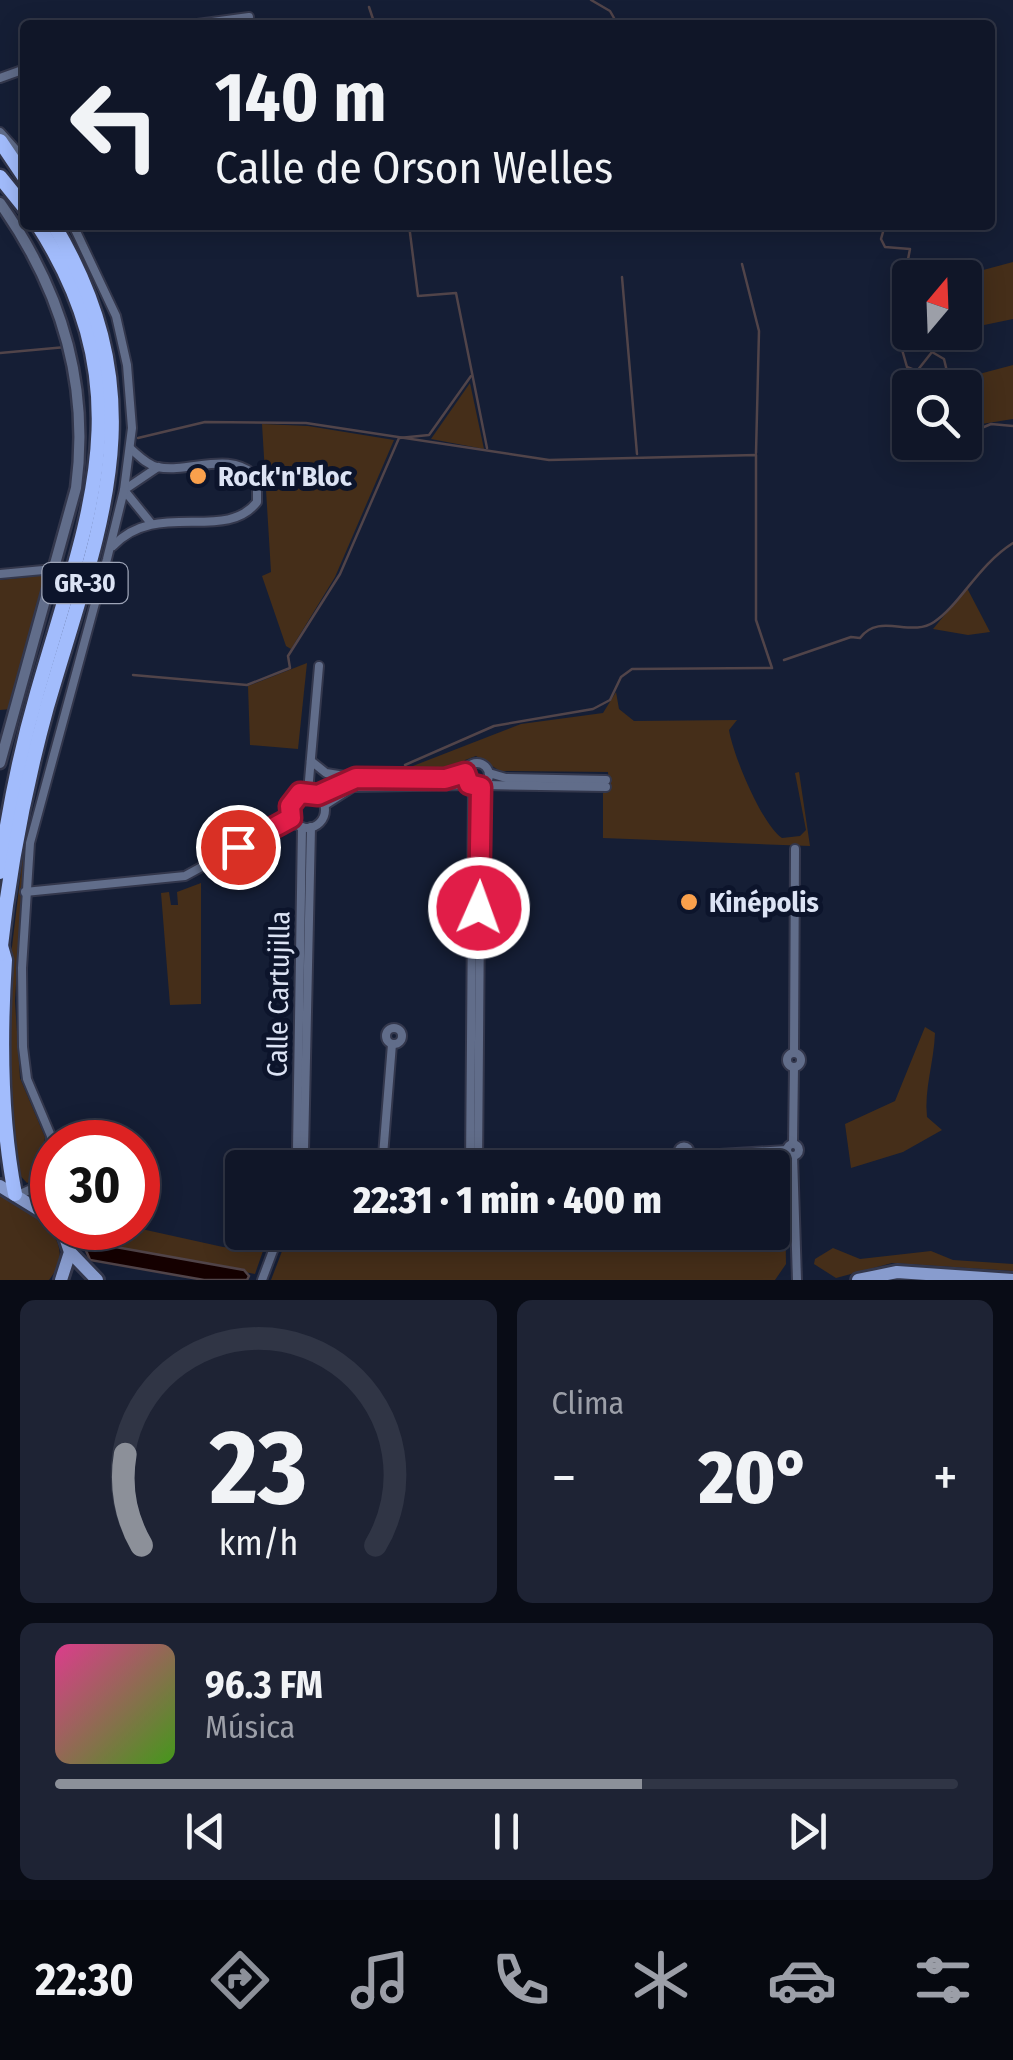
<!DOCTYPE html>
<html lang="es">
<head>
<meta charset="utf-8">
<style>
	:root { --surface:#101628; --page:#1e2334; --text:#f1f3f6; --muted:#9c9fa8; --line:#303545; --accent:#8c9099 }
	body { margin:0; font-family:"Fira Sans Condensed",sans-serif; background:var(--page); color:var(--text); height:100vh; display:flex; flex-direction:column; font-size:38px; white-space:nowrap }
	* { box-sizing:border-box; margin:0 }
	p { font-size:32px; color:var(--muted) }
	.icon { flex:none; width:55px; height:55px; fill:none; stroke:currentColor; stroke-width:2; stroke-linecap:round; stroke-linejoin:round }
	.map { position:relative; height:1280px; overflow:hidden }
	.panel { display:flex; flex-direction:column; gap:20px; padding:20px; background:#090c16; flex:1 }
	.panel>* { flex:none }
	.hud { position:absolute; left:20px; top:20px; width:975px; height:210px; border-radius:10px; box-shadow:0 5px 25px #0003,0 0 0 2px var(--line); background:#101628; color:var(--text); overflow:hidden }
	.needle { width:65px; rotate:19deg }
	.controls { position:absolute; left:892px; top:260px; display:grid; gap:20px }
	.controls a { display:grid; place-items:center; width:90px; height:90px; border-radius:10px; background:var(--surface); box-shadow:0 5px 25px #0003,0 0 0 2px var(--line); font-size:50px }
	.speed { position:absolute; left:30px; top:1120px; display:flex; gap:20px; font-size:50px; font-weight:700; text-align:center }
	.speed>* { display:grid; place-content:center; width:130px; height:130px; border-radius:50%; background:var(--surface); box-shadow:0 5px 25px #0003,0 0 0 2px var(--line); line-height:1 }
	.speed .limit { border:15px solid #d22; background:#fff; color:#111 }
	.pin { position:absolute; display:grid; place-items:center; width:85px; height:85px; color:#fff; margin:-42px; border:5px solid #fff; border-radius:50%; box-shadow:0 2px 10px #0007 }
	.me { position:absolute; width:110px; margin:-55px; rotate:2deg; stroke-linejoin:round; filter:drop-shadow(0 0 8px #0008) }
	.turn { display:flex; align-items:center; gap:35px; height:210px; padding:0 30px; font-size:45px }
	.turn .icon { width:130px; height:130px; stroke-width:2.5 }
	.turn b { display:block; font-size:70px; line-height:85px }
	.big { font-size:75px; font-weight:800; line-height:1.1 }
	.panel .tile { flex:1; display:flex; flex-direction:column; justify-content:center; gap:15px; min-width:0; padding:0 35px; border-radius:15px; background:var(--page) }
	.panel .dial { align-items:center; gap:0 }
	.dial svg { height:260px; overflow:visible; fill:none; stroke:var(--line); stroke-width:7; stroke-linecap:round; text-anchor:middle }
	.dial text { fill:var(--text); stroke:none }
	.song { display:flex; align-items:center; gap:30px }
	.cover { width:120px; height:120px; border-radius:15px; background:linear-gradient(135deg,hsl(330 70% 55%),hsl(100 70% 35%)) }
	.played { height:10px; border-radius:5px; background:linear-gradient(90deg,var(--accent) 65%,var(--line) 65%) }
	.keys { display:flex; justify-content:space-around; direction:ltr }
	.heat { display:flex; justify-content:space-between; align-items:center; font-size:55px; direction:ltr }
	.panel .tiles { flex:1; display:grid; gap:20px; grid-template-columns:1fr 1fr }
	.tile:last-child { grid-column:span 2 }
	.trip { position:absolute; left:225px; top:1150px; width:565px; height:100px; border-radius:10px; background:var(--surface); box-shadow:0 5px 25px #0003,0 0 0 2px var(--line); font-weight:800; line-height:100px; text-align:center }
	.dock { display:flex; height:160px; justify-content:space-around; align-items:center; background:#060910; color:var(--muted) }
	.dock .icon { width:70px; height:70px }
	.dock .active { color:var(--accent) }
	.dock b { font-size:45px; color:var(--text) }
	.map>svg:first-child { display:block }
</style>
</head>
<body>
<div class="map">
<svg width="1013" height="1280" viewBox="0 0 1013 1280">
	<rect width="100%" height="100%" fill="#151e35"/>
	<g fill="#452e19">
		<path d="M1013 262V319L965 329V278L957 277Z"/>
		<path d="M1013 365V419L969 426 964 378Z"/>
		<path d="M470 383 484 449 431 439Z"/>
		<path d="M262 424 308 426 394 440 335 577 291 649 286 646 262 576 271 572Z"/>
		<path d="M47 575 11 709 0 710V580Z"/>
		<path d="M967 588 990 632 968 635 933 629Z"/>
		<path d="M307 663 298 749 250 745 248 686Z"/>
		<path d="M616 692 619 709 634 721 737 720 729 730C733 755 762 825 782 838L800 836 806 830 795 773 799 772 810 846 603 838V793L609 792 608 772 500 771 476 756 465 760 454 771H400L521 724 603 713Z"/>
		<path d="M25 837 15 1001 20 1078 45 1137 40 1174 27 1183 16 1171 6 1059 7 989Z"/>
		<path d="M201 883V1004L170 1005 161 893 169 892 171 905H178L177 892Z"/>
		<path d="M925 1027 935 1033C934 1062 924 1089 927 1117L942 1130 903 1152 851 1168 845 1124 895 1101Z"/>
		<path d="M776 1157 784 1159 786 1264 775 1280H271L289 1233 772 1232V1168L605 1167Z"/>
		<path d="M0 1194C31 1214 82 1238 49 1280H0Z"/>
		<path d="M76 1228H137L223 1247 263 1251 255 1274 82 1241Z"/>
		<path d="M833 1248 860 1259 931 1251 953 1260 1013 1264V1271L892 1263 836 1278 814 1264 815 1259Z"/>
	</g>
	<path fill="#150000" stroke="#514449" stroke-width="2.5" d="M82 1241 244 1270 249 1276 247 1280H204L90 1260Z"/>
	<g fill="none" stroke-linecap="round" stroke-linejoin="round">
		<g stroke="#514449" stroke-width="2.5">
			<path d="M591 0 610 11 618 25"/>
			<path d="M369 7 375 25"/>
			<path d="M409 225 418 296 456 293 487 448"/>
			<path d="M885 225 881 239 885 247 910 249 905 275 910 282"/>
			<path d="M742 264 759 331 756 453"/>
			<path d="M622 277 637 454"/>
			<path d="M910 329 901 346 907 367 917 371 932 352 944 359 951 388"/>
			<path d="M0 353 66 347"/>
			<path d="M965 435 991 424 1013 426"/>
			<path d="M138 438 205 422 306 423 549 460 756 455V620L772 668 632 669 621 677 610 700 593 709 494 726 405 765"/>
			<path d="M784 660 851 637 860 638C879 612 911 638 934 622 960 605 978 565 1013 543"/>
			<path d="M133 675 247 685 290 668 288 656 340 574 399 438 429 435 471 376"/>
		</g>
		<defs>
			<g id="minor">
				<path d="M190 25 249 17"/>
				<path d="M0 78 25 69"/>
				<path d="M0 132 25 160"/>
				<path d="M150 522 124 490 158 467"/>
				<path d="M113 546C157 499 225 543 257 502V477C228 449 191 474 157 467 146 464 139 456 131 449"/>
				<path d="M0 574 54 569"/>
				<path d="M311 761 326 773 351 777"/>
				<circle cx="477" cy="775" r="12"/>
				<path d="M489 773 506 778 606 780"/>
				<path d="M485 785 606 787"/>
				<path d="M308 792 319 666"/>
				<circle cx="307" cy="810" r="18"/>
				<path d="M318 795C362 760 418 795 465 773"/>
				<path d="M325 805 353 787 469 785"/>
				<path d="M25 892 185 876 291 818"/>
				<circle cx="394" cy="1036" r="8"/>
				<circle cx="794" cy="1060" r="7"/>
				<path d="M794 1053 795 849"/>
				<circle cx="793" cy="1150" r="6"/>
				<path d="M793 1144 794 1067"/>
				<circle cx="684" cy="1152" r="5.5"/>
				<path d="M687 1156 787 1150"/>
				<path d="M793 1156 797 1280"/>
				<path d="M293 1162 297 1150 302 827"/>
				<path d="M307 1162 304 1151 311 827"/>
				<path d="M285 1168 298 1161 314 1168"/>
				<path d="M382 1168 392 1044"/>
				<path d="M470 1168 473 787"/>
				<path d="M478 1168 481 787"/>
				<path d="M479 1168 682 1157"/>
				<path d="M18 1195 36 1187 48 1166"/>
				<path d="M52 1202 51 1136 27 1079 23 1047 22 968 30 843 107 559 124 490 132 428 127 365 116 316 73 225"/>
				<path d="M262 1280 280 1232"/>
			</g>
			<path id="tertiary" d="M0 203C61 289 90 383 76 488L0 763"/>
			<g id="primary">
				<path d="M0 1186 52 1218"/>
				<path d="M70 1252 97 1280"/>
				<path d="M61 1280 70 1252 62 1228"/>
				<path d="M858 1280 897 1272 1013 1280"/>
			</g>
			<g id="motorway">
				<path d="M0 141 25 178"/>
				<path d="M0 177 25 208"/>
				<path d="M0 872C8 812 20 752 37 693 87 518 146 394 38 225"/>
				<path d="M1 946 5 960C0 1037 0 1118 15 1194"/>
				<path d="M0 954C9 871 25 787 47 707 99 527 159 402 54 225"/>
			</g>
		</defs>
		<use href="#minor" stroke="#33374c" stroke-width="12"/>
		<use href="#tertiary" stroke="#33374c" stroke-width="15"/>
		<use href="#primary" stroke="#33374c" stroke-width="18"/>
		<use href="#motorway" stroke="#33374c" stroke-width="19"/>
		<use href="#minor" stroke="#616d8a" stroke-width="8"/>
		<use href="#tertiary" stroke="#616d8a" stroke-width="10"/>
		<use href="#primary" stroke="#889cce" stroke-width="12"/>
		<use href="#motorway" stroke="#a2bcfc" stroke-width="14"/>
	</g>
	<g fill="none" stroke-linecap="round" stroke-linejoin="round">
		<defs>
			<path id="route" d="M238 847 291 818 290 806 300 793 318 795 356 778 445 779 465 773 469 784 481 787 479 908"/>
		</defs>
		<use href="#route" stroke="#92132f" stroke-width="25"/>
		<use href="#route" stroke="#e11d48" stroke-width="18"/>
	</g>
	<g fill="#f9a04c" stroke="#0c142b" stroke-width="4">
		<circle cx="198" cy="476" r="10"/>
		<circle cx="689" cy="902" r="10"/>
	</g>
	<g text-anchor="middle" stroke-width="10" stroke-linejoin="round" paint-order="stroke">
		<rect fill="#0c142b" stroke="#9ea5b8" stroke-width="2.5" x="42.5" y="563" width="85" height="40" rx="8"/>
		<g font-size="25" font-weight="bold" fill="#dce3f4">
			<text x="85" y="592">GR-30</text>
		</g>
		<g font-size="28" font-weight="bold" fill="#dce3f4" stroke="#0c142b" text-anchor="start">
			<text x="218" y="486">Rock'n'Bloc</text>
			<text x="709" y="912">Kinépolis</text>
		</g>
		<g font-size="28" fill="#dce3f4" stroke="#0c142b">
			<text transform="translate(278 994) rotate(-89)" y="10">Calle Cartujilla</text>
		</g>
	</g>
</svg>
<div class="controls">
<a><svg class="needle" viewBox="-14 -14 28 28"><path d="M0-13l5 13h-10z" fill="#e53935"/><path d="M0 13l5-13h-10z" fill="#9c9fa8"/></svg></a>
<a><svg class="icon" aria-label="search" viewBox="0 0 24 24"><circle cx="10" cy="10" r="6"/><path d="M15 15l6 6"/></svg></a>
</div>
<div class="speed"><div class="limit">30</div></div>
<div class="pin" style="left:238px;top:847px;background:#d93025"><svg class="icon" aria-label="arrive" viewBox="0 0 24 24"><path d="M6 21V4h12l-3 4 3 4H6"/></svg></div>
<svg class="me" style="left:479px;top:908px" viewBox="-20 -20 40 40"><circle r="17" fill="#e11d48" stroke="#fff" stroke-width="3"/><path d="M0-11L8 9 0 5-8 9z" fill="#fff"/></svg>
<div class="trip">22:31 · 1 min · 400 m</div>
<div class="hud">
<div class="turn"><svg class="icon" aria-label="left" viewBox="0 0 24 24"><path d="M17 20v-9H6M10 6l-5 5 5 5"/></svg><div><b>140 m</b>Calle de Orson Welles</div></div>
</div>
</div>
<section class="panel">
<div class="tiles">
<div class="tile dial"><svg viewBox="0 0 100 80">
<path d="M14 69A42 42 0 1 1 86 69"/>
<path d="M14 69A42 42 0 0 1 9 41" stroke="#8c9099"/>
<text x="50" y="56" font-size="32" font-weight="700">23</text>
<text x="50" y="72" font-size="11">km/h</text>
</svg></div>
<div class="tile"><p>Clima</p>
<div class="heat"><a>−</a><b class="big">20°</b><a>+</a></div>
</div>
<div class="tile">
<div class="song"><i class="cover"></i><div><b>96.3 FM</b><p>Música</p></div></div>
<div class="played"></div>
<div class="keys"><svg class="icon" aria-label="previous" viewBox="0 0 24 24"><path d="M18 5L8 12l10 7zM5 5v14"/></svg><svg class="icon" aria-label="pause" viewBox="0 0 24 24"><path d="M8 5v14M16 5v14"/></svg><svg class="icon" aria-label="next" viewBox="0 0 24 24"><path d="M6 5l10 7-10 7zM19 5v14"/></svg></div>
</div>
</div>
</section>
<nav class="dock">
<b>22:30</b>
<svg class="icon active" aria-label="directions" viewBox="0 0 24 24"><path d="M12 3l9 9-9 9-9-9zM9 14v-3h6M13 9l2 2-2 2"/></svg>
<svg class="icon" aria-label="music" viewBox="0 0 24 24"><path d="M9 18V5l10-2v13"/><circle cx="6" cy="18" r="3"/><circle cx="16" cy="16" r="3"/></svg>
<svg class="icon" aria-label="phone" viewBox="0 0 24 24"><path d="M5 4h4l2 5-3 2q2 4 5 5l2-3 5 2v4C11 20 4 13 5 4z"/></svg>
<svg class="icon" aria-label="climate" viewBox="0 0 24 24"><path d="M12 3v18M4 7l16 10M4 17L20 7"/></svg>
<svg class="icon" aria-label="car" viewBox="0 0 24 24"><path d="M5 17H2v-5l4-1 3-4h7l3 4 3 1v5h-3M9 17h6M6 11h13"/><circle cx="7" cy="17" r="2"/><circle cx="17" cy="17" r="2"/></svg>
<svg class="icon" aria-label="filters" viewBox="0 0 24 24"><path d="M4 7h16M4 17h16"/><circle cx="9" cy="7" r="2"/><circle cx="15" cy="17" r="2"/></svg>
</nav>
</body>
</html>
